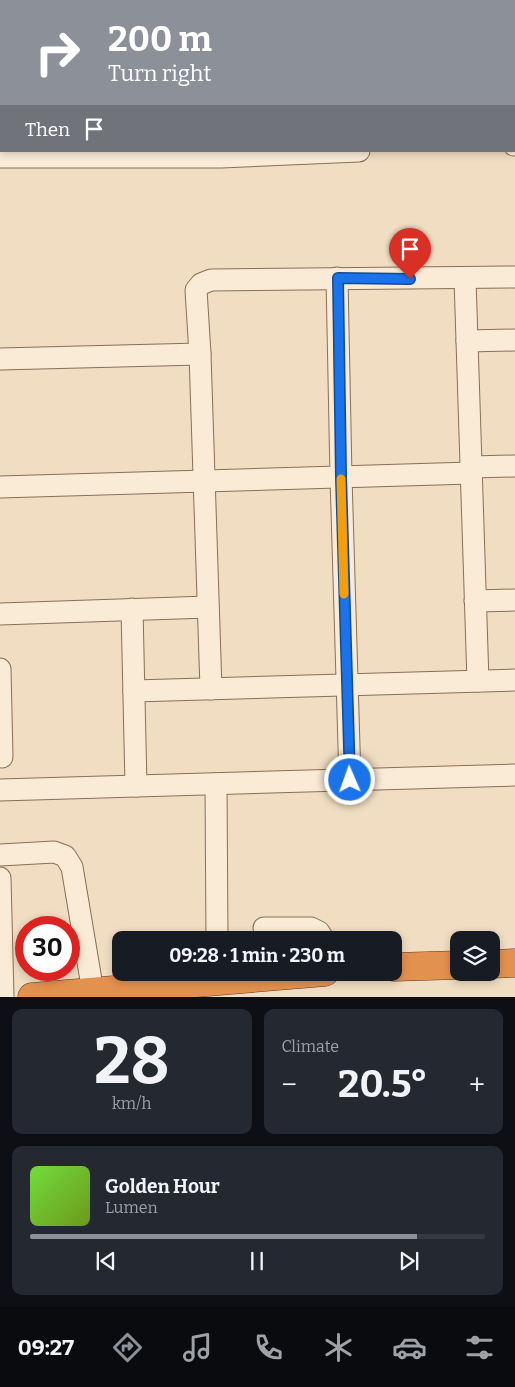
<!DOCTYPE html>
<html lang="en">
<head>
<meta charset="utf-8">
<style>
	:root { --surface:#171b24; --page:#242831; --text:#f1f3f6; --muted:#9ea1a6; --line:#363941; --accent:#8c9099 }
	body { margin:0; font-family:Bitter,serif; background:var(--page); color:var(--text); height:100vh; display:flex; flex-direction:column; font-size:19px; white-space:nowrap }
	* { box-sizing:border-box; margin:0 }
	p { font-size:16px; color:var(--muted) }
	.icon { flex:none; width:28px; height:28px; fill:none; stroke:currentColor; stroke-width:2; stroke-linecap:round; stroke-linejoin:round }
	.map { position:relative; height:997px; overflow:hidden }
	.panel { display:flex; flex-direction:column; gap:12px; padding:12px; background:#0d0f14; flex:1 }
	.panel>* { flex:none }
	.hud { position:absolute; left:0px; top:0px; width:515px; height:152px; box-shadow:0 2px 8px #0003; background:#8c9099; color:#fff; overflow:hidden }
	.fabs { position:absolute; left:450px; top:931px; display:grid; gap:10px }
	.fabs a { display:grid; place-items:center; width:50px; height:50px; border-radius:10px; background:var(--surface); box-shadow:0 2px 8px #0003; font-size:25px }
	.speed { position:absolute; left:15px; top:916px; display:flex; gap:10px; font-size:25px; font-weight:700; text-align:center }
	.speed>* { display:grid; place-content:center; width:65px; height:65px; border-radius:50%; background:var(--surface); box-shadow:0 2px 8px #0003; line-height:1 }
	.speed .limit { border:8px solid #d22; background:#fff; color:#111 }
	.pin { position:absolute; display:grid; place-items:center; width:42px; height:42px; color:#fff; margin:-51px -21px; border-radius:50% 50% 50% 0; rotate:-45deg; box-shadow:0 0 5px #0007 }
	.pin .icon { rotate:45deg }
	.me { position:absolute; width:55px; margin:-28px; rotate:358deg; stroke-linejoin:round; filter:drop-shadow(0 0 4px #0008) }
	.turn { display:flex; align-items:center; gap:18px; height:105px; padding:0 25px; font-size:22px }
	.turn .icon { width:65px; height:65px; stroke-width:2.5 }
	.turn b { display:block; font-size:35px; line-height:42px }
	.then { display:flex; align-items:center; height:48px; padding:0 25px; background:#0003; gap:10px; font-size:19px }
	.big { font-size:38px; font-weight:700; line-height:1.1 }
	.panel .tile { flex:1; display:flex; flex-direction:column; justify-content:center; gap:8px; min-width:0; padding:0 18px; border-radius:10px; background:var(--page) }
	.panel .dial { align-items:center; gap:0 }
	.dial b { font-size:65px; line-height:1 }
	.song { display:flex; align-items:center; gap:15px }
	.cover { width:60px; height:60px; border-radius:8px; background:linear-gradient(135deg,hsl(100 70% 55%),hsl(80 70% 35%)) }
	.played { height:5px; border-radius:2px; background:linear-gradient(90deg,var(--accent) 85%,var(--line) 85%) }
	.keys { display:flex; justify-content:space-around; direction:ltr }
	.heat { display:flex; justify-content:space-between; align-items:center; font-size:28px; direction:ltr }
	.panel .tiles { flex:1; display:grid; gap:12px; grid-template-columns:1fr 1fr }
	.tile:last-child { grid-column:span 2 }
	.trip { position:absolute; left:112px; top:931px; width:290px; height:50px; border-radius:10px; background:var(--surface); box-shadow:0 2px 8px #0003; font-weight:700; line-height:50px; text-align:center }
	.dock { display:flex; height:80px; justify-content:space-around; align-items:center; background:#090b0e; color:var(--muted) }
	.dock .icon { width:35px; height:35px }
	.dock .current { color:var(--accent) }
	.dock b { font-size:22px; color:var(--text) }
	.map>svg:first-child { display:block }
</style>
</head>
<body>
<div class="map">
<svg width="515" height="997" viewBox="0 0 515 997">
	<rect width="100%" height="100%" fill="#f0ddc2"/>
	<g fill="none" stroke-linecap="round" stroke-linejoin="round">
		<defs>
			<g id="minor">
				<path d="M392 0 393 1"/>
				<path d="M224 1 228 0"/>
				<path d="M0 78 1 77"/>
				<path d="M0 133 1 139"/>
				<path d="M514 145H515"/>
				<path d="M0 157H221L359 151"/>
				<path d="M337 278 341 477 350 780"/>
				<path d="M465 279 478 681"/>
				<path d="M467 341 515 340"/>
				<path d="M0 359 200 354"/>
				<path d="M471 467 515 466"/>
				<path d="M0 487 471 473"/>
				<path d="M475 601 515 600"/>
				<path d="M132 609 136 786"/>
				<path d="M0 614 208 607"/>
				<path d="M0 669 2 757"/>
				<path d="M211 689 200 354 196 290 201 284 211 280 515 277"/>
				<path d="M134 691 515 680"/>
				<path d="M216 784 217 940"/>
				<path d="M0 790 515 775"/>
				<path d="M0 855 54 852 65 856 72 867 93 992"/>
				<path d="M0 878 3 997"/>
				<path d="M264 928H311L319 932 324 940"/>
			</g>
			<g id="highway">
				<path d="M491 964 515 963"/>
				<path d="M394 967 459 965"/>
				<path d="M32 997 325 972"/>
			</g>
		</defs>
		<use href="#minor" stroke="#8b6e58" stroke-width="23"/>
		<use href="#highway" stroke="#593c2d" stroke-width="29"/>
		<use href="#minor" stroke="#faebd6" stroke-width="21"/>
		<use href="#highway" stroke="#e3914f" stroke-width="28"/>
	</g>
	<g fill="none" stroke-linecap="round" stroke-linejoin="round">
		<defs>
			<path id="route" d="M350 780 341 477 338 278 410 279"/>
		</defs>
		<use href="#route" stroke="#114b97" stroke-width="12"/>
		<use href="#route" stroke="#1a73e8" stroke-width="9"/>
		<path stroke="#f59e0b" stroke-width="9" d="M341 479 344 594"/>
	</g>
</svg>
<div class="fabs">
<a><svg class="icon" aria-label="layers" viewBox="0 0 24 24"><path d="M12 4l9 5-9 5-9-5zM3 14l9 5 9-5"/></svg></a>
</div>
<div class="speed"><div class="limit">30</div></div>
<div class="pin" style="left:410px;top:279px;background:#d93025"><svg class="icon" aria-label="arrive" viewBox="0 0 24 24"><path d="M6 21V4h12l-3 4 3 4H6"/></svg></div>
<svg class="me" style="left:350px;top:780px" viewBox="-20 -20 40 40"><circle r="17" fill="#1a73e8" stroke="#fff" stroke-width="3"/><path d="M0-11L8 9 0 5-8 9z" fill="#fff"/></svg>
<div class="trip">09:28 · 1 min · 230 m</div>
<div class="hud">
<div class="turn"><svg class="icon" aria-label="right" viewBox="0 0 24 24"><path d="M7 20v-9h11M14 6l5 5-5 5"/></svg><div><b>200 m</b>Turn right</div></div>
<div class="then">Then<svg class="icon" aria-label="arrive" viewBox="0 0 24 24"><path d="M6 21V4h12l-3 4 3 4H6"/></svg></div>
</div>
</div>
<section class="panel">
<div class="tiles">
<div class="tile dial"><b>28</b><p>km/h</p></div>
<div class="tile"><p>Climate</p>
<div class="heat"><a>−</a><b class="big">20.5°</b><a>+</a></div>
</div>
<div class="tile">
<div class="song"><i class="cover"></i><div><b>Golden Hour</b><p>Lumen</p></div></div>
<div class="played"></div>
<div class="keys"><svg class="icon" aria-label="previous" viewBox="0 0 24 24"><path d="M18 5L8 12l10 7zM5 5v14"/></svg><svg class="icon" aria-label="pause" viewBox="0 0 24 24"><path d="M8 5v14M16 5v14"/></svg><svg class="icon" aria-label="next" viewBox="0 0 24 24"><path d="M6 5l10 7-10 7zM19 5v14"/></svg></div>
</div>
</div>
</section>
<nav class="dock">
<b>09:27</b>
<svg class="icon current" aria-label="directions" viewBox="0 0 24 24"><path d="M12 3l9 9-9 9-9-9zM9 14v-3h6M13 9l2 2-2 2"/></svg>
<svg class="icon" aria-label="music" viewBox="0 0 24 24"><path d="M9 18V5l10-2v13"/><circle cx="6" cy="18" r="3"/><circle cx="16" cy="16" r="3"/></svg>
<svg class="icon" aria-label="phone" viewBox="0 0 24 24"><path d="M5 4h4l2 5-3 2q2 4 5 5l2-3 5 2v4C11 20 4 13 5 4z"/></svg>
<svg class="icon" aria-label="climate" viewBox="0 0 24 24"><path d="M12 3v18M4 7l16 10M4 17L20 7"/></svg>
<svg class="icon" aria-label="car" viewBox="0 0 24 24"><path d="M5 17H2v-5l4-1 3-4h7l3 4 3 1v5h-3M9 17h6M6 11h13"/><circle cx="7" cy="17" r="2"/><circle cx="17" cy="17" r="2"/></svg>
<svg class="icon" aria-label="filters" viewBox="0 0 24 24"><path d="M4 7h16M4 17h16"/><circle cx="9" cy="7" r="2"/><circle cx="15" cy="17" r="2"/></svg>
</nav>
</body>
</html>
